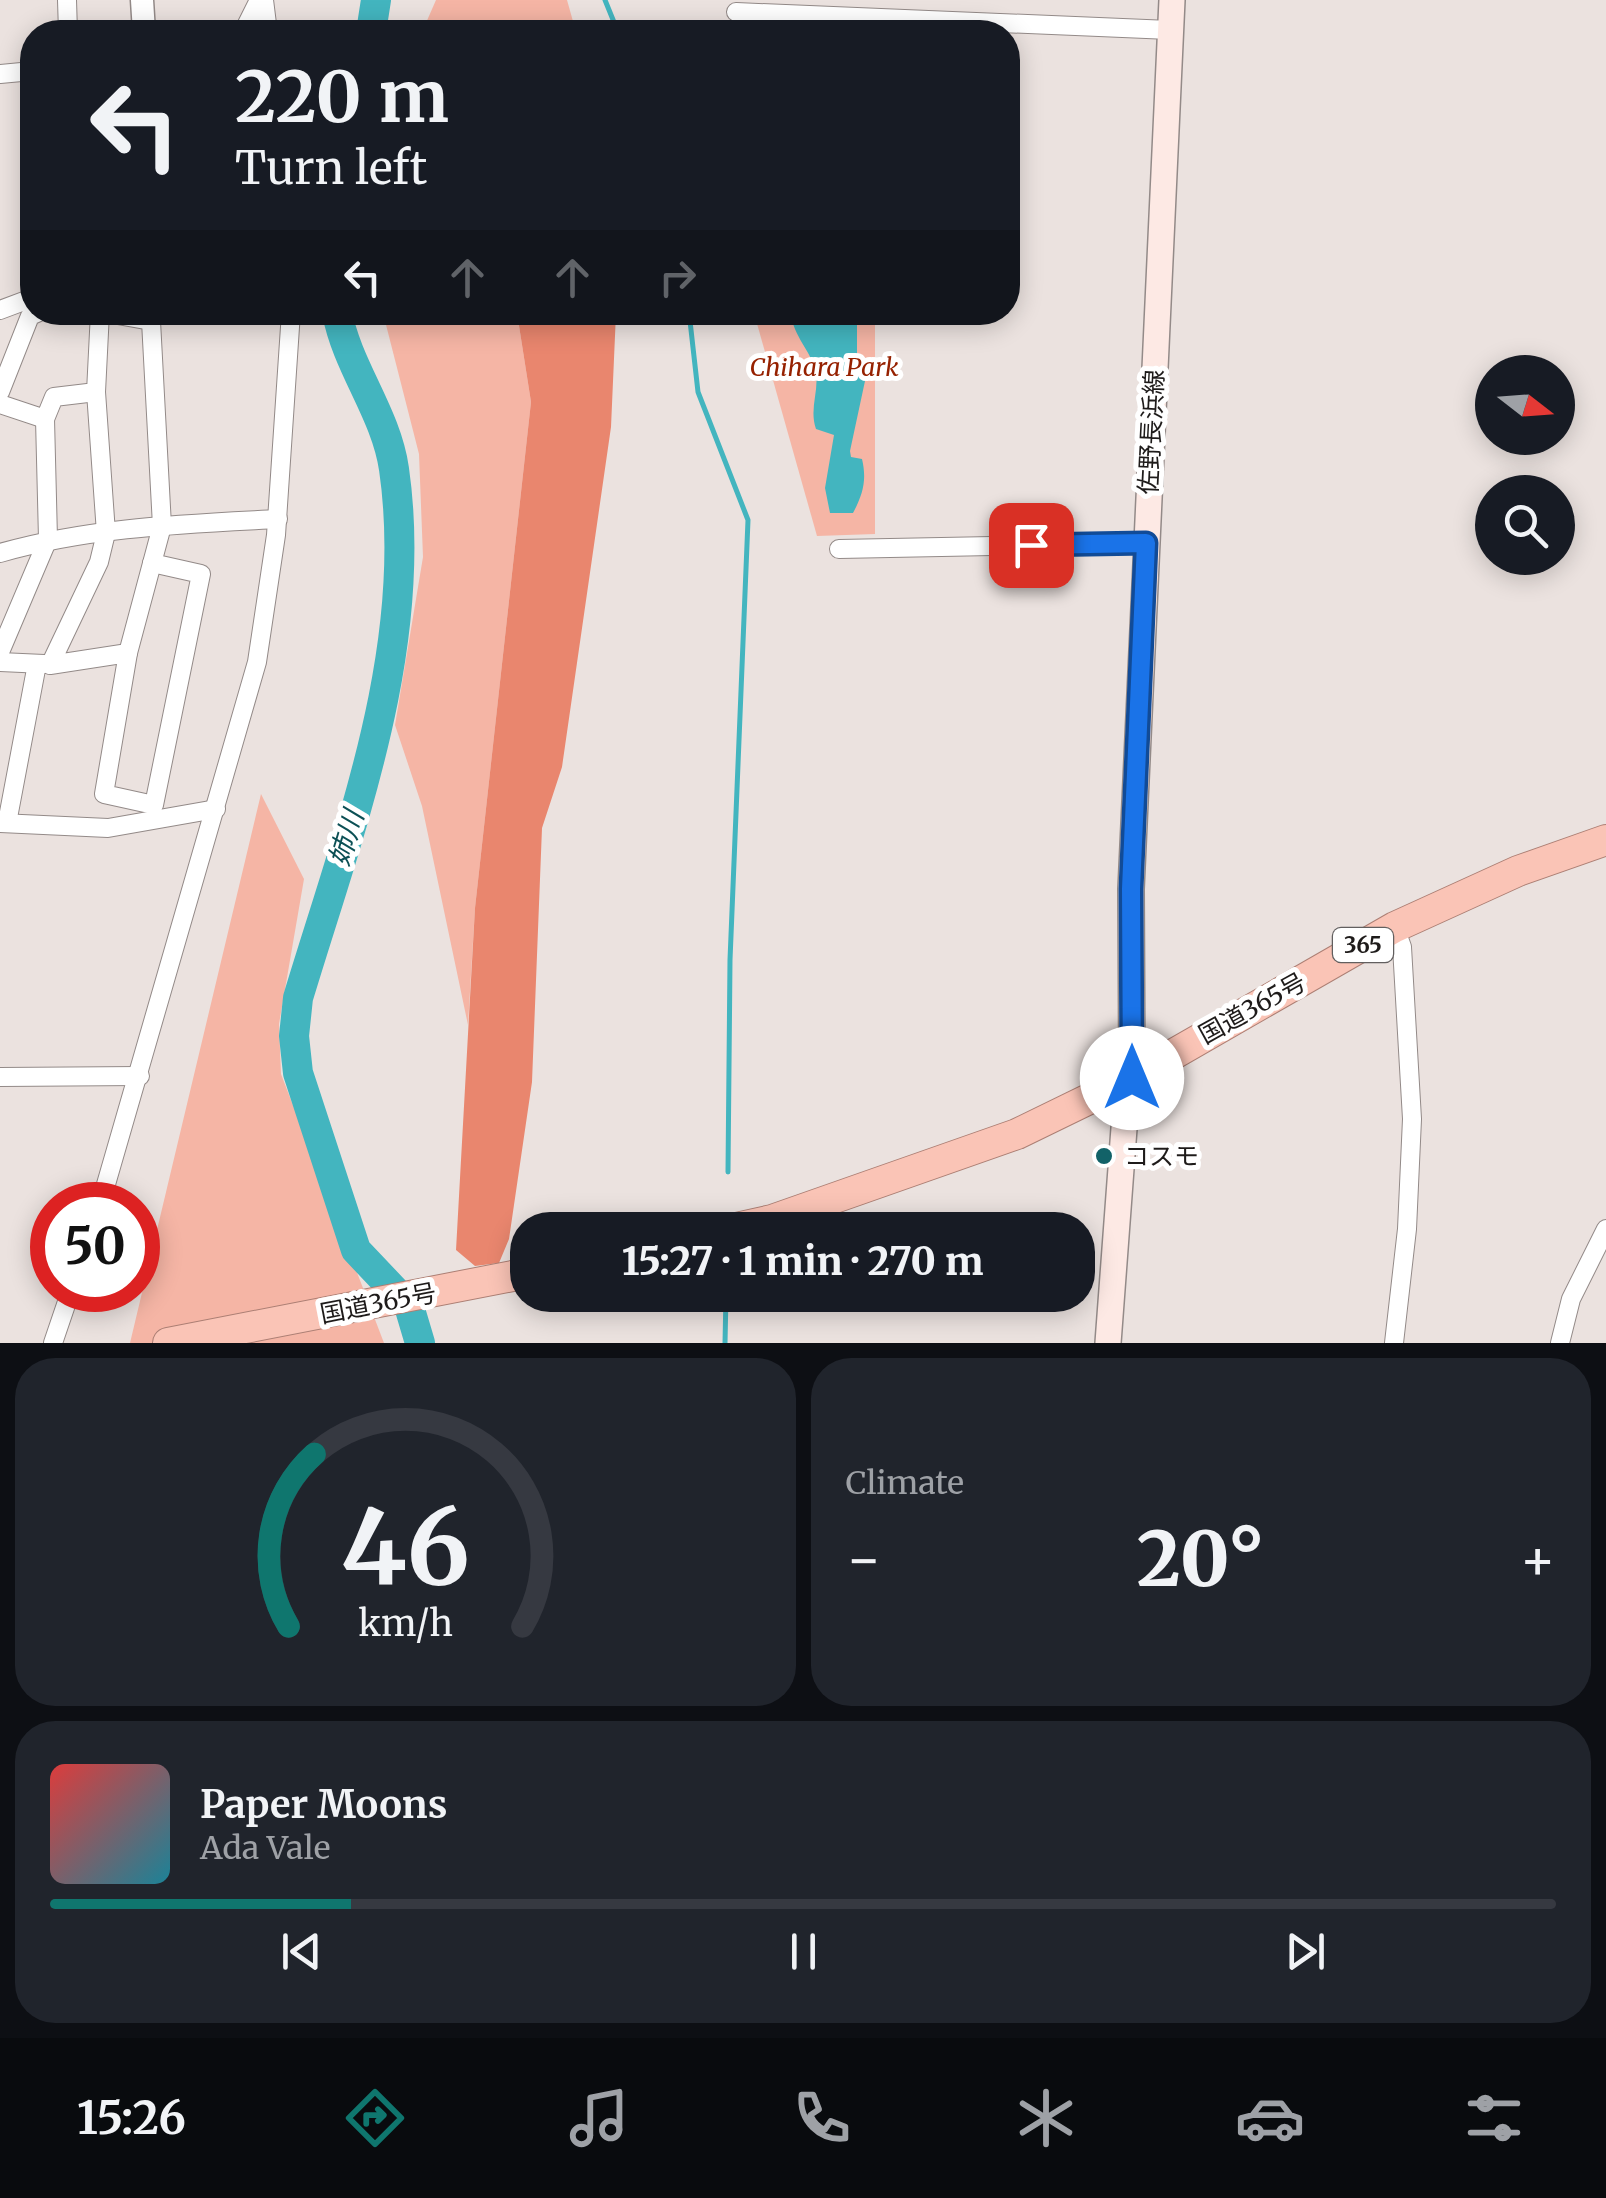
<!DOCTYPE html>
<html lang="en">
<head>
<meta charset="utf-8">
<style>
	:root { --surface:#171b24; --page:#20242c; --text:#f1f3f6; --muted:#9ea1a6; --line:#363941; --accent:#0f766e }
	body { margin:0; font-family:Merriweather,"Noto Sans JP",serif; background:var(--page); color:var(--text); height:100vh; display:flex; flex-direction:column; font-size:38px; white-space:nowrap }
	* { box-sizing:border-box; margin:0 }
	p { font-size:32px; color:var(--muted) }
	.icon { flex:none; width:55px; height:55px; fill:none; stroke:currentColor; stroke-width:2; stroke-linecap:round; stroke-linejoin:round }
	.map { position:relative; height:1343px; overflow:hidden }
	.drawer { display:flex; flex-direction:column; gap:15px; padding:15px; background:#0d0f14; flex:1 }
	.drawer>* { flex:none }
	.hud { position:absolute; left:20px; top:20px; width:1000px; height:305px; border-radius:40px; box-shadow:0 5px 25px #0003; background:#171b24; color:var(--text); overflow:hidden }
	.needle { width:65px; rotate:107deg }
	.controls { position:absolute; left:1475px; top:355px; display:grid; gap:20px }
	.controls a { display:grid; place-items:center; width:100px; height:100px; border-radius:50%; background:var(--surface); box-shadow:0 5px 25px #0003; font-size:50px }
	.speed { position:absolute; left:30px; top:1182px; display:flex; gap:20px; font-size:50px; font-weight:700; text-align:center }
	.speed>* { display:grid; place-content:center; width:130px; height:130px; border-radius:50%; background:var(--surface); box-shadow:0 5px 25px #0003; line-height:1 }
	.speed .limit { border:15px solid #d22; background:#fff; color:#111 }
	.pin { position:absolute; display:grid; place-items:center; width:85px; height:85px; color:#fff; margin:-42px; border-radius:20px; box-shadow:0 5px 15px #0006 }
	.me { position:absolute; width:110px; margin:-55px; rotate:0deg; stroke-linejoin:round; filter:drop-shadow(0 0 8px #0008) }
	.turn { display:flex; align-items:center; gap:35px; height:210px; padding:0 50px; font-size:45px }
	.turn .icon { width:130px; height:130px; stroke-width:2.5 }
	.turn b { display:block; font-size:70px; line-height:85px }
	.lanes { display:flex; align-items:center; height:95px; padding:0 50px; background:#0003; justify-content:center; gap:50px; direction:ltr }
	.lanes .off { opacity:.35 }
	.big { font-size:75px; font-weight:800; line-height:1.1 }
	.drawer .card { flex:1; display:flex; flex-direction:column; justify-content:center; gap:15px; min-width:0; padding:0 35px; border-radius:40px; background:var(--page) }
	.drawer .dial { align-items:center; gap:0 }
	.dial svg { height:260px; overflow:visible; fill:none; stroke:var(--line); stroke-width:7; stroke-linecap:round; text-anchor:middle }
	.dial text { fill:var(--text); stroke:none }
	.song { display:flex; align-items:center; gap:30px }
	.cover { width:120px; height:120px; border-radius:15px; background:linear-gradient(135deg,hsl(0 70% 55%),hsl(190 70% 35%)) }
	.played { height:10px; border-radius:5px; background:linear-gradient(90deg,var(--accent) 20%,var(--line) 20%) }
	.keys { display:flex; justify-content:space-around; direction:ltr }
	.heat { display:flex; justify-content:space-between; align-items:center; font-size:55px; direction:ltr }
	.drawer .tiles { flex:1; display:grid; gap:15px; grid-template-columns:1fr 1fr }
	.card:last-child { grid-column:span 2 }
	.trip { position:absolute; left:510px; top:1212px; width:585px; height:100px; border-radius:40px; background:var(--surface); box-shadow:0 5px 25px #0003; font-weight:800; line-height:100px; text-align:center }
	.menu { display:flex; height:160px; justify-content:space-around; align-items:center; background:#090b0e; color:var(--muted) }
	.menu .icon { width:70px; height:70px }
	.menu .active { color:var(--accent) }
	.menu b { font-size:45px; color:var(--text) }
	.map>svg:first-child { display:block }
</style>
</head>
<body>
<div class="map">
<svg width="1606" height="1343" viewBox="0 0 1606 1343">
	<rect width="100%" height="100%" fill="#ebe2df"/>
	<g fill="#f5b5a5">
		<path d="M436 0H567L576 32H550L546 28 545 32H422Z"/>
		<path d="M743 20 875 21V32H742Z"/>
		<path d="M383 313H517L531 402 475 908 468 1025 422 806 395 725 423 557 419 454Z"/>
		<path d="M754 313H875V534L817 536Z"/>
		<path d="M261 794 304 879 279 1024 281 1074 384 1343H130Z"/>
	</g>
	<path fill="#e9866e" d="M517 313H616L611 427 562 767 542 828 532 1082 509 1239 499 1263 475 1266 456 1250 475 908 531 402Z"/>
	<path fill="#43b5bf" d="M792 313H857V361L865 381 850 451 851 457 862 459C867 480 863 494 853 513H830L825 488 834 435 816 429C809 409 819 392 816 372 812 352 790 332 792 313Z"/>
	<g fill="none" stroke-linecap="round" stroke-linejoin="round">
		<g stroke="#43b5bf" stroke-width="5">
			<path d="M605 0 618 32"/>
			<path d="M689 312 698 392 748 520 730 960 728 1172"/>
			<path d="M725 1343 726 1295"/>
		</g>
		<g stroke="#43b5bf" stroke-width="30">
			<path d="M371 32 376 0"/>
			<path d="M337 312C347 367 386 413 394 469 420 648 349 829 298 998L294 1036 298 1073 356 1250 409 1306 420 1343"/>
		</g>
		<defs>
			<g id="minor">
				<path d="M67 0 68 32"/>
				<path d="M264 0 268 32"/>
				<path d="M736 12 1170 30"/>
				<path d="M243 32 259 0"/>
				<path d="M0 74 32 71"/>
				<path d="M0 310 32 298"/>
				<path d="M0 392 30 316 39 312"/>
				<path d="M96 392 106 533 99 562 50 665 128 653 162 526 151 321 101 312"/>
				<path d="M0 404 45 419 54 397 96 392 100 312"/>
				<path d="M839 549 1146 543"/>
				<path d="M0 553C90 527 185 524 278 519"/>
				<path d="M0 652 48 539 45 419"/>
				<path d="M128 653 104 794 154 805 201 574 152 563"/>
				<path d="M0 662 44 664"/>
				<path d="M0 823 108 828 216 809"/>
				<path d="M7 823 37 664"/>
				<path d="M0 1077 140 1076"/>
				<path d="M100 1205 257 662 276 535 291 312"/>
				<path d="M53 1343 71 1290"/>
				<path d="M1394 1343 1407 1229 1412 1119 1402 947 1395 927"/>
				<path d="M1560 1343 1571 1299 1606 1229"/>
			</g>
			<path id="tertiary" d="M142 0 144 32"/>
			<path id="secondary" d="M1108 1343 1125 1115 1132 1078 1131 889 1172 0"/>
			<g id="trunk">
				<path d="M727 1230 772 1220 1017 1134 1132 1078 1395 927 1518 871 1606 840"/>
				<path d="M168 1343 528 1273"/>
			</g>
		</defs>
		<use href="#minor" stroke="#938a88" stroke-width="20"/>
		<use href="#tertiary" stroke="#938a88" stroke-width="25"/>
		<use href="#secondary" stroke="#938a88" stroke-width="28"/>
		<use href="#trunk" stroke="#ac7f74" stroke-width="32"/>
		<use href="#minor" stroke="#fff" stroke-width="18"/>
		<use href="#tertiary" stroke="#fff" stroke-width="22"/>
		<use href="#secondary" stroke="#fde9e4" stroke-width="25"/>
		<use href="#trunk" stroke="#fac4b6" stroke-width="30"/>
	</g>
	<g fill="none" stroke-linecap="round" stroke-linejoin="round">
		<defs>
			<path id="route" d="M1031 545 1146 543 1131 889 1132 1078"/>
		</defs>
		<use href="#route" stroke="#114b97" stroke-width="25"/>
		<use href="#route" stroke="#1a73e8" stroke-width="18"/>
	</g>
	<circle fill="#126268" stroke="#fff" stroke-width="4" cx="1104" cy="1156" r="10"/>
	<g text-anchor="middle" stroke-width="10" stroke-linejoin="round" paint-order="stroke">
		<rect fill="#fff" stroke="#625f5f" stroke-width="2.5" x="1333" y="928" width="60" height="34" rx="8"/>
		<g font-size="22" font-weight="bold" fill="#1e1b1a">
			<text x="1363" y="953">365</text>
		</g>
		<g font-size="25" font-style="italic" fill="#962100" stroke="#fff">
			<text x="824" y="376">Chihara Park</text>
		</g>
		<g font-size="25" fill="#1e1b1a" stroke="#fff">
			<text transform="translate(1151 432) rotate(-87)" y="9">佐野長浜線</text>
			<text transform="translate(1252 1008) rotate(-29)" y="9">国道365号</text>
			<text transform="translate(378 1303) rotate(-11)" y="9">国道365号</text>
		</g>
		<g font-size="25" fill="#1e1b1a" stroke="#fff" text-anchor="start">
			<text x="1124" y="1165">コスモ</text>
		</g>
		<g font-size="28" font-style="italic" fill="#0c5055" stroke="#fff">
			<text transform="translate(346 838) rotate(-73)" y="10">姉川</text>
		</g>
	</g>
</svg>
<div class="controls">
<a><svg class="needle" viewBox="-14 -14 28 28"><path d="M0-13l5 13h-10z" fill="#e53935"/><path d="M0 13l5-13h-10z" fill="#9ea1a6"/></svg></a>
<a><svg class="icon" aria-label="search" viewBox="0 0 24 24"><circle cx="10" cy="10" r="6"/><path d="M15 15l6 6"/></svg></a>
</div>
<div class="speed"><div class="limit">50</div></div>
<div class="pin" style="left:1031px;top:545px;background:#d93025"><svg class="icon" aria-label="arrive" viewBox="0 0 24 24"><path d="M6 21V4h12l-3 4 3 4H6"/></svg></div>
<svg class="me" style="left:1132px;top:1078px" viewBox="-20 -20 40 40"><circle r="19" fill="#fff"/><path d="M0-13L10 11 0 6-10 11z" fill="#1a73e8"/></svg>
<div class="trip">15:27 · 1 min · 270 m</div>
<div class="hud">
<div class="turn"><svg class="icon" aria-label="left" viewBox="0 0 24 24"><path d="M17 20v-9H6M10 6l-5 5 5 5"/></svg><div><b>220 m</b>Turn left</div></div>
<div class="lanes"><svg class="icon" aria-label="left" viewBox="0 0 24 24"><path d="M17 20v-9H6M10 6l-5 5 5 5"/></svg><svg class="icon off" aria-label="ahead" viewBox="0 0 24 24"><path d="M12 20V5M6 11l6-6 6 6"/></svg><svg class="icon off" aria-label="ahead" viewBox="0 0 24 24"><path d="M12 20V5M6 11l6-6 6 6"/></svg><svg class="icon off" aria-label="right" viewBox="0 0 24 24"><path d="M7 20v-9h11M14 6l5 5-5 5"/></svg></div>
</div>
</div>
<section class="drawer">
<div class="tiles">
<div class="card dial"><svg viewBox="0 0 100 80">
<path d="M14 69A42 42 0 1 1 86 69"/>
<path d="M14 69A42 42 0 0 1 22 16" stroke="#0f766e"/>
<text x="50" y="56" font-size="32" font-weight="700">46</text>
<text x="50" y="72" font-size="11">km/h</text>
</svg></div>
<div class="card"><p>Climate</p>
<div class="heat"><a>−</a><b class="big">20°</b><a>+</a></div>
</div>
<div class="card">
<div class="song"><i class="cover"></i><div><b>Paper Moons</b><p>Ada Vale</p></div></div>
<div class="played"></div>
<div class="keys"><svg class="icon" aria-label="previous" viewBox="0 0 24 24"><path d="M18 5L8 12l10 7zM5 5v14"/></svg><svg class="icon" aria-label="pause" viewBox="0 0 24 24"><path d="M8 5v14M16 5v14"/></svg><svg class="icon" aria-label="next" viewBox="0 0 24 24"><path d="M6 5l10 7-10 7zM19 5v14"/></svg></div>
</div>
</div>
</section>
<nav class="menu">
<b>15:26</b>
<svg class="icon active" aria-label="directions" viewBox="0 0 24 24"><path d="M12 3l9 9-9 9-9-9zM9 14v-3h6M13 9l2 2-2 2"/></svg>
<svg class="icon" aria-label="music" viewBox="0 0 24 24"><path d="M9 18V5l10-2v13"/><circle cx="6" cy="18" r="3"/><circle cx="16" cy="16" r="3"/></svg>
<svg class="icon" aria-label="phone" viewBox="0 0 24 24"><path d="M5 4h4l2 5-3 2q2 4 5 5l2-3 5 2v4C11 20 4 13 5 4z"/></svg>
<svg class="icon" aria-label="climate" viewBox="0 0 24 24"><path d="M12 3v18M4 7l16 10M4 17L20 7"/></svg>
<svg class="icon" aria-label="car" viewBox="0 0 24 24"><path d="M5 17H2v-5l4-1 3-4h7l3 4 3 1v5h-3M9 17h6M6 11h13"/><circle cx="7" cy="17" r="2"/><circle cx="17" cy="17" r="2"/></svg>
<svg class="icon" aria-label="filters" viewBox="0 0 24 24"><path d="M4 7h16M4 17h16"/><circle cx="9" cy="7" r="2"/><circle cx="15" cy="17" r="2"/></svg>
</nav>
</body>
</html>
